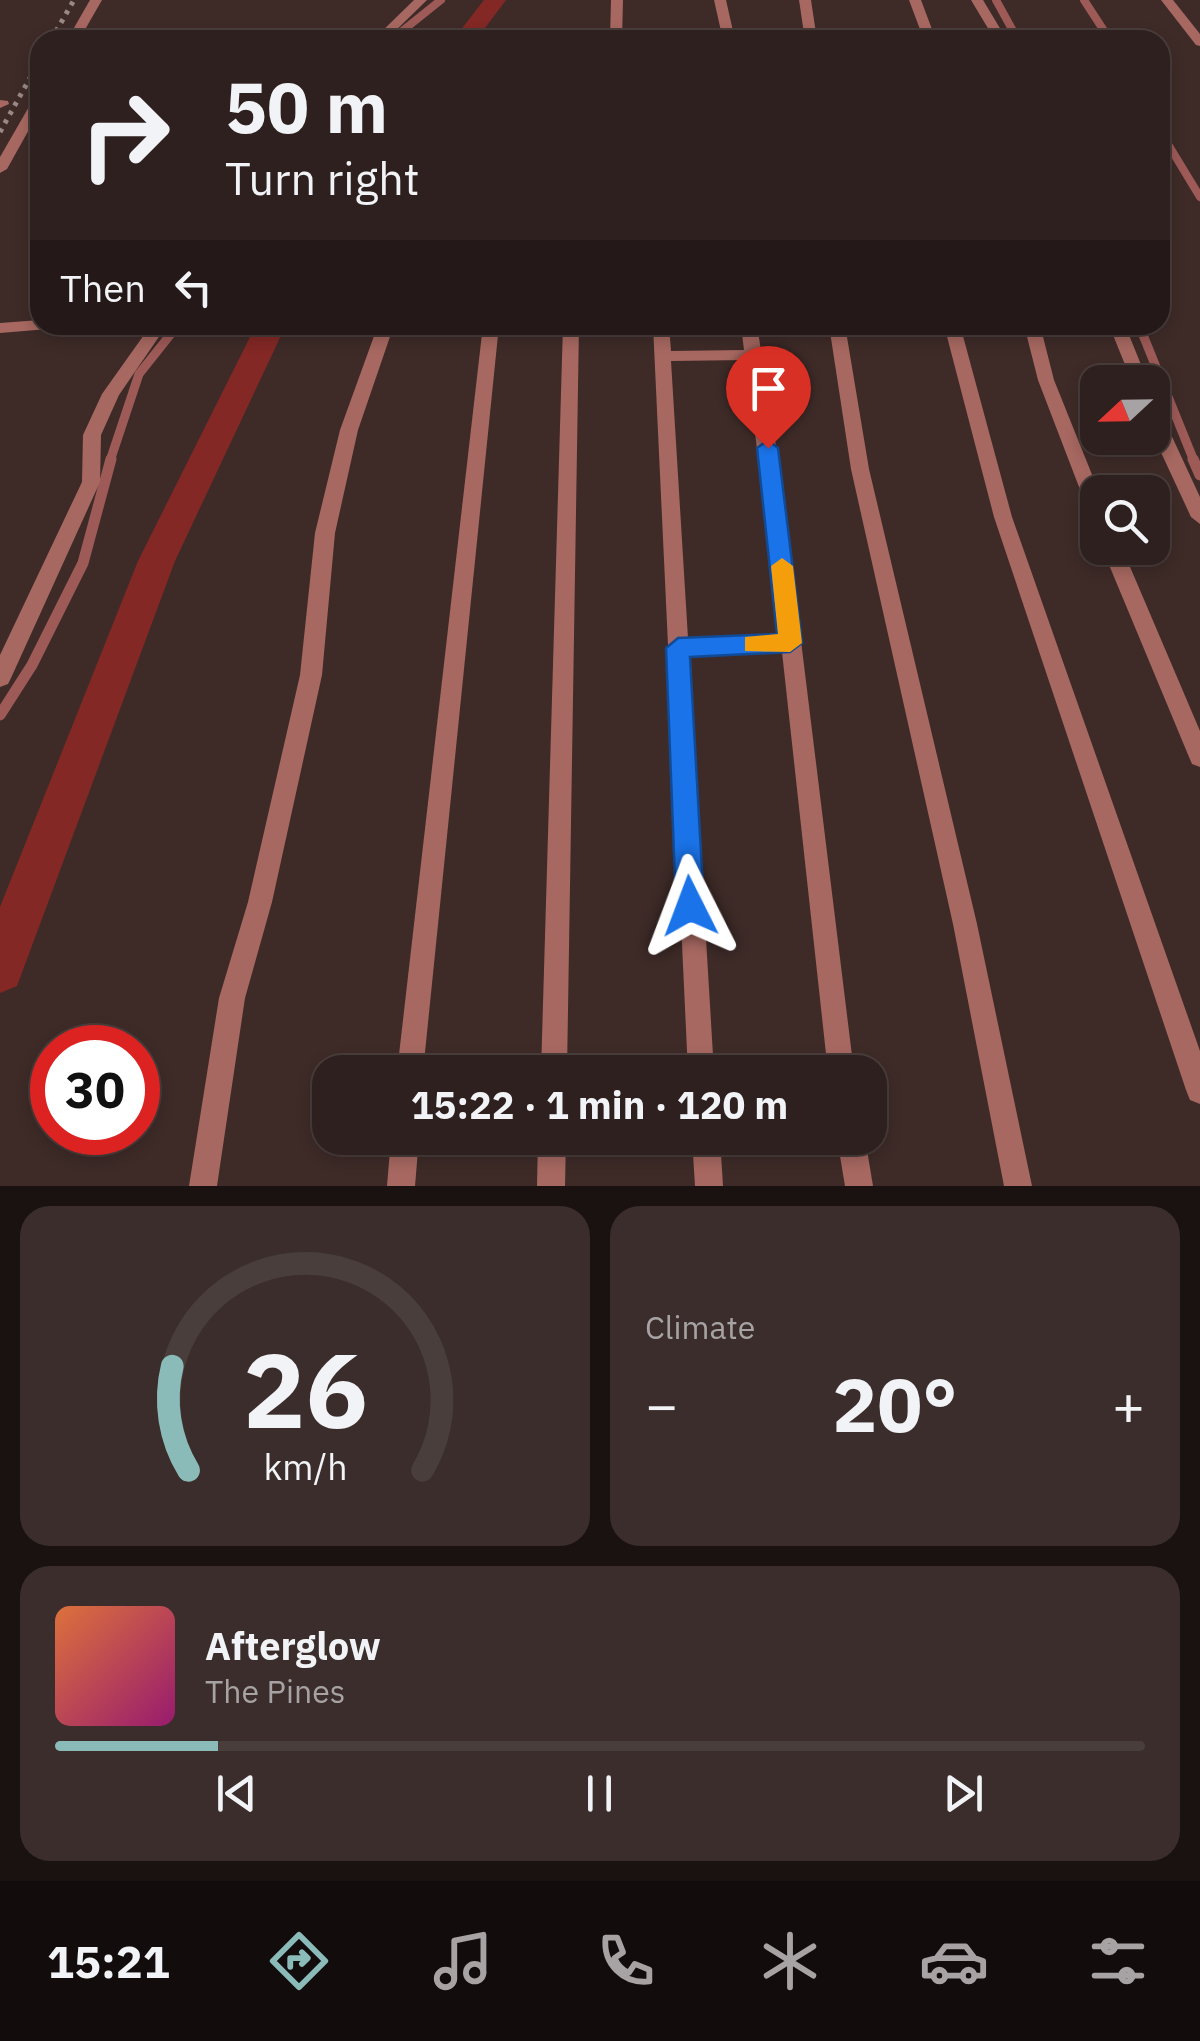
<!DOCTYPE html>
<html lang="en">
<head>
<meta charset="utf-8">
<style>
	:root { --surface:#2e201e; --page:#3a2d2b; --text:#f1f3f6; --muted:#a7a3a4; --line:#493e3c; --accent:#8bbbb9 }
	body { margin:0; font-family:"IBM Plex Sans",sans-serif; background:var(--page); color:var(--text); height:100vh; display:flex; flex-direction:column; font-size:38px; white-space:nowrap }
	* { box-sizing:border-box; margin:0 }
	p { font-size:32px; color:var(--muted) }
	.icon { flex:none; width:55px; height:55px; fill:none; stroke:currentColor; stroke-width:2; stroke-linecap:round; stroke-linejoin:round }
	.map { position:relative; height:1186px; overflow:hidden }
	.drawer { display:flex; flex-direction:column; gap:20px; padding:20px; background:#191210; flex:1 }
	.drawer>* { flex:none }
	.banner { position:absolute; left:30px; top:30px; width:1140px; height:305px; border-radius:30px; box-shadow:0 5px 15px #0003,0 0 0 2px var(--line); background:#2e201e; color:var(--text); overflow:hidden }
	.needle { width:65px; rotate:248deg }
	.tools { position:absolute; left:1080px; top:365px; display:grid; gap:20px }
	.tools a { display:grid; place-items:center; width:90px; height:90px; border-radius:20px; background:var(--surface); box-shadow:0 5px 15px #0003,0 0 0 2px var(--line); font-size:50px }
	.speed { position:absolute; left:30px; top:1025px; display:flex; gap:20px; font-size:50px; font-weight:700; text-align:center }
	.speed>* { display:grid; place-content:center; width:130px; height:130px; border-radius:50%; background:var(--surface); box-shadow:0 5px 15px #0003,0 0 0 2px var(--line); line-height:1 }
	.speed .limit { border:15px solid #d22; background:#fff; color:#111 }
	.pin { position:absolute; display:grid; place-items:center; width:85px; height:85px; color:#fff; margin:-102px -42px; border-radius:50% 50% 50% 0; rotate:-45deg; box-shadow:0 0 10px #0007 }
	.pin .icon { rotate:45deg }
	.me { position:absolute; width:110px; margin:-55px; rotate:357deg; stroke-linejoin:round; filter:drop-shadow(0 0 8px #0008) }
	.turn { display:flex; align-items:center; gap:35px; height:210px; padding:0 30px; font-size:45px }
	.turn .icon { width:130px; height:130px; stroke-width:2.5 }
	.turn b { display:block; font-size:70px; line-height:85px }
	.then { display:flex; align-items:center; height:95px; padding:0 30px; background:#0003; gap:20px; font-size:38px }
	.big { font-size:75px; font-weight:700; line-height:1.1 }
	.drawer .widget { flex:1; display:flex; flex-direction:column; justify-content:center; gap:15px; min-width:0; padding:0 35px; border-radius:30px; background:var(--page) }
	.drawer .dial { align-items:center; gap:0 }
	.dial svg { height:260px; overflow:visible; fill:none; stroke:var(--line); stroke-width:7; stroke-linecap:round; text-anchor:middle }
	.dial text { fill:var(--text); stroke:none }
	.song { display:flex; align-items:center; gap:30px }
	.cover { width:120px; height:120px; border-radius:15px; background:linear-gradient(135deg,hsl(20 70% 55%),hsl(320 70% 35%)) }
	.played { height:10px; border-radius:5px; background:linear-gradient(90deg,var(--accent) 15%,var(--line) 15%) }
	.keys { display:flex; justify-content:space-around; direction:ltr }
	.heat { display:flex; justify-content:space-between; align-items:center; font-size:55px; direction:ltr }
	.drawer .tiles { flex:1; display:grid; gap:20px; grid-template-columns:1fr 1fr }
	.widget:last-child { grid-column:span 2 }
	.trip { position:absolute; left:312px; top:1055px; width:575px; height:100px; border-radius:30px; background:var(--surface); box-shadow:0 5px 15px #0003,0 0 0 2px var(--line); font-weight:700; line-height:100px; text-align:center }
	.tab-bar { display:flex; height:160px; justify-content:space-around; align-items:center; background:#120d0c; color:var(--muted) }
	.tab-bar .icon { width:70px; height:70px }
	.tab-bar .active { color:var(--accent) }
	.tab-bar b { font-size:45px; color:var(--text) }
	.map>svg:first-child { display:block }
</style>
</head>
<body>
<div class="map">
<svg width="1200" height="1186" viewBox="0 0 1200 1186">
	<rect width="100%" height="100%" fill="#3e2b28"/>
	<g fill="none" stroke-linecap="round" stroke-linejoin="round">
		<g stroke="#9d5a57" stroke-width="8">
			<path d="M996 0 1018 40"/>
			<path d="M1084 0 1110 40"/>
			<path d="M391 40 441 0"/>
			<path d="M1160 131 1200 197"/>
		</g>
		<g stroke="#9d5a57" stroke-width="9">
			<path d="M1139 325 1194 461"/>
			<path d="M110 461 139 374 178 325"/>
		</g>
		<g stroke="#9d5a57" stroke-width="11">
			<path d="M1193 459 1200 475"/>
			<path d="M0 715 32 665 83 563 111 459"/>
		</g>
		<g fill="#832825" fill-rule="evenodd">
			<path d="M484 0H506L476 40H453Z"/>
			<path d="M256 325H286L175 561 17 986 0 993V907L138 561Z"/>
		</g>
		<g fill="#a76861" fill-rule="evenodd">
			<path d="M90 0H102L79 40H67Z"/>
			<path d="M414 0H427L386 40H373Z"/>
			<path d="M611 0H623L622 40H610Z"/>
			<path d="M714 0H726L735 40H723Z"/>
			<path d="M799 0H811L817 40H805Z"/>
			<path d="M909 0H921L936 40H924Z"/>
			<path d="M971 0H983L1007 40H995Z"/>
			<path d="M1161 0H1173L1200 34V46L1196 45Z"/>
			<path d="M40 94V110L7 169 0 173V157L34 98Z"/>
			<path d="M0 100 8 101 9 104 0 108Z"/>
			<path d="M40 320V325H50L48 329 0 333V323Z"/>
			<path d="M151 325H167L119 395 101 435 100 482 11 678 8 684 0 687V655L82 482 83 435 102 394Z"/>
			<path d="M378 325H394L358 430 335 533 322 675 272 902 245 998 217 1186H189L219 998 248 902 300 675 315 533 340 430Z"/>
			<path d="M483 325H499L423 1072H397Z"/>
			<path d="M563 325H579L567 1072H541Z"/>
			<path d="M653 325H669L671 351 744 350 741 325H757L781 478 854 1072H828L782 652 689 655 714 1072H688ZM746 360 780 635 688 638 671 361Z"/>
			<path d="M829 325H845L869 469 977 924 1032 1186H1004L953 924 851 469Z"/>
			<path d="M944 325H960L1012 517 1200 1051V1104L1190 1100 1186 1090 994 517Z"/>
			<path d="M1024 325H1040L1054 380 1099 492 1098 520 1089 513 1038 380Z"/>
			<path d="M1109 325H1125L1148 382H1132Z"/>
			<path d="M1152 407 1161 413 1200 497V524L1191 517 1152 433Z"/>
			<path d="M1102 548H1122L1200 731V767L1192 764 1189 757Z"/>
			<path d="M391 1138H419L415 1186H387Z"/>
			<path d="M538 1138H566L565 1186H537Z"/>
			<path d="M692 1138H720L723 1186H695Z"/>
			<path d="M837 1138H865L873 1186H845Z"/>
		</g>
		<g stroke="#988987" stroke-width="5" stroke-dasharray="4 6" stroke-linecap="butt">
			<path d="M51 40 74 0"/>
			<path d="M0 132 40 60"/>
		</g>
	</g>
	<path fill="#1a73e8" stroke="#114b97" stroke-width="2.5" d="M768 440 778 448 802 643 790 652 690 657 704 906 700 916 690 920 680 916 676 906 666 648 678 638 777 634 757 448Z"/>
	<path fill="#f59e0b" d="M782 558 793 566 802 643 790 652 745 651V637L778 634 771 566Z"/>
</svg>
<div class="tools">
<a><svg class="needle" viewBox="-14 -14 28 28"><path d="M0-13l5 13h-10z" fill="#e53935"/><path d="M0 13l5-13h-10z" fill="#a7a3a4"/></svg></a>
<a><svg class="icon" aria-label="search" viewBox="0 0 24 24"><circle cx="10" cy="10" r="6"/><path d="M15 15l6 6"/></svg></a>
</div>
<div class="speed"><div class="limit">30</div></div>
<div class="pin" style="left:768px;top:448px;background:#d93025"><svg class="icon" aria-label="arrive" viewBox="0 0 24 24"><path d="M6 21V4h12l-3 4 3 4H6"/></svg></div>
<svg class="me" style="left:690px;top:906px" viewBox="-20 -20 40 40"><path d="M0-17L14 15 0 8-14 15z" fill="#1a73e8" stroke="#fff" stroke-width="4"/></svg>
<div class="trip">15:22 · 1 min · 120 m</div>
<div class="banner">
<div class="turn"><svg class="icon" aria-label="right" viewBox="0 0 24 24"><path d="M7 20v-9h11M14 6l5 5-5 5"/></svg><div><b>50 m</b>Turn right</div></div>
<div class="then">Then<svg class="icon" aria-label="left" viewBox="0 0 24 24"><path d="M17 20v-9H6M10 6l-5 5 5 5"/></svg></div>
</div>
</div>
<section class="drawer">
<div class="tiles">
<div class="widget dial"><svg viewBox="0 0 100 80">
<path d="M14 69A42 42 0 1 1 86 69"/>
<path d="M14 69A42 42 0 0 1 9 37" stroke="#8bbbb9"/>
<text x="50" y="56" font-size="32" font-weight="700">26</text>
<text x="50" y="72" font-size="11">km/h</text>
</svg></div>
<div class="widget"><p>Climate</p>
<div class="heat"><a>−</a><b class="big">20°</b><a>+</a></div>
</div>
<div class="widget">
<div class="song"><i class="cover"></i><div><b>Afterglow</b><p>The Pines</p></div></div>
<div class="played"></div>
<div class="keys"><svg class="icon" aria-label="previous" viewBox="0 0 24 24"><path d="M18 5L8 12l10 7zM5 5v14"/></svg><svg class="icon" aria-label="pause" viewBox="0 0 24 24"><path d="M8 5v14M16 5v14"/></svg><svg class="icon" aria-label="next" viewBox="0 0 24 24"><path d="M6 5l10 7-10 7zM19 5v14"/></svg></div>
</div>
</div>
</section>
<nav class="tab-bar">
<b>15:21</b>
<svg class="icon active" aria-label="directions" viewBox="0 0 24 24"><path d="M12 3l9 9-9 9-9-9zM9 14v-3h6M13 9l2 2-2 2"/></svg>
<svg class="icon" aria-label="music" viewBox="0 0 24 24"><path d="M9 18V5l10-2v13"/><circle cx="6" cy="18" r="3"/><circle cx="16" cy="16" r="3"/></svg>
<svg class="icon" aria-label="phone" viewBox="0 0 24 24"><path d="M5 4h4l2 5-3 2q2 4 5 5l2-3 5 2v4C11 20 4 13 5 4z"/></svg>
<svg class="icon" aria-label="climate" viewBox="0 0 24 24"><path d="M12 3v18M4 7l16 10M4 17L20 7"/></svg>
<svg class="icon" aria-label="car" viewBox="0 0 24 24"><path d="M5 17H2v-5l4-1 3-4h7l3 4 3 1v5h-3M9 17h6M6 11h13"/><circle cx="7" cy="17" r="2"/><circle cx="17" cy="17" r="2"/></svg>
<svg class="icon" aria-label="filters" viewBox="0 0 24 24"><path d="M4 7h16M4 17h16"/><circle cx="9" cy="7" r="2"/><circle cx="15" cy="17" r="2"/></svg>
</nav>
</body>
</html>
